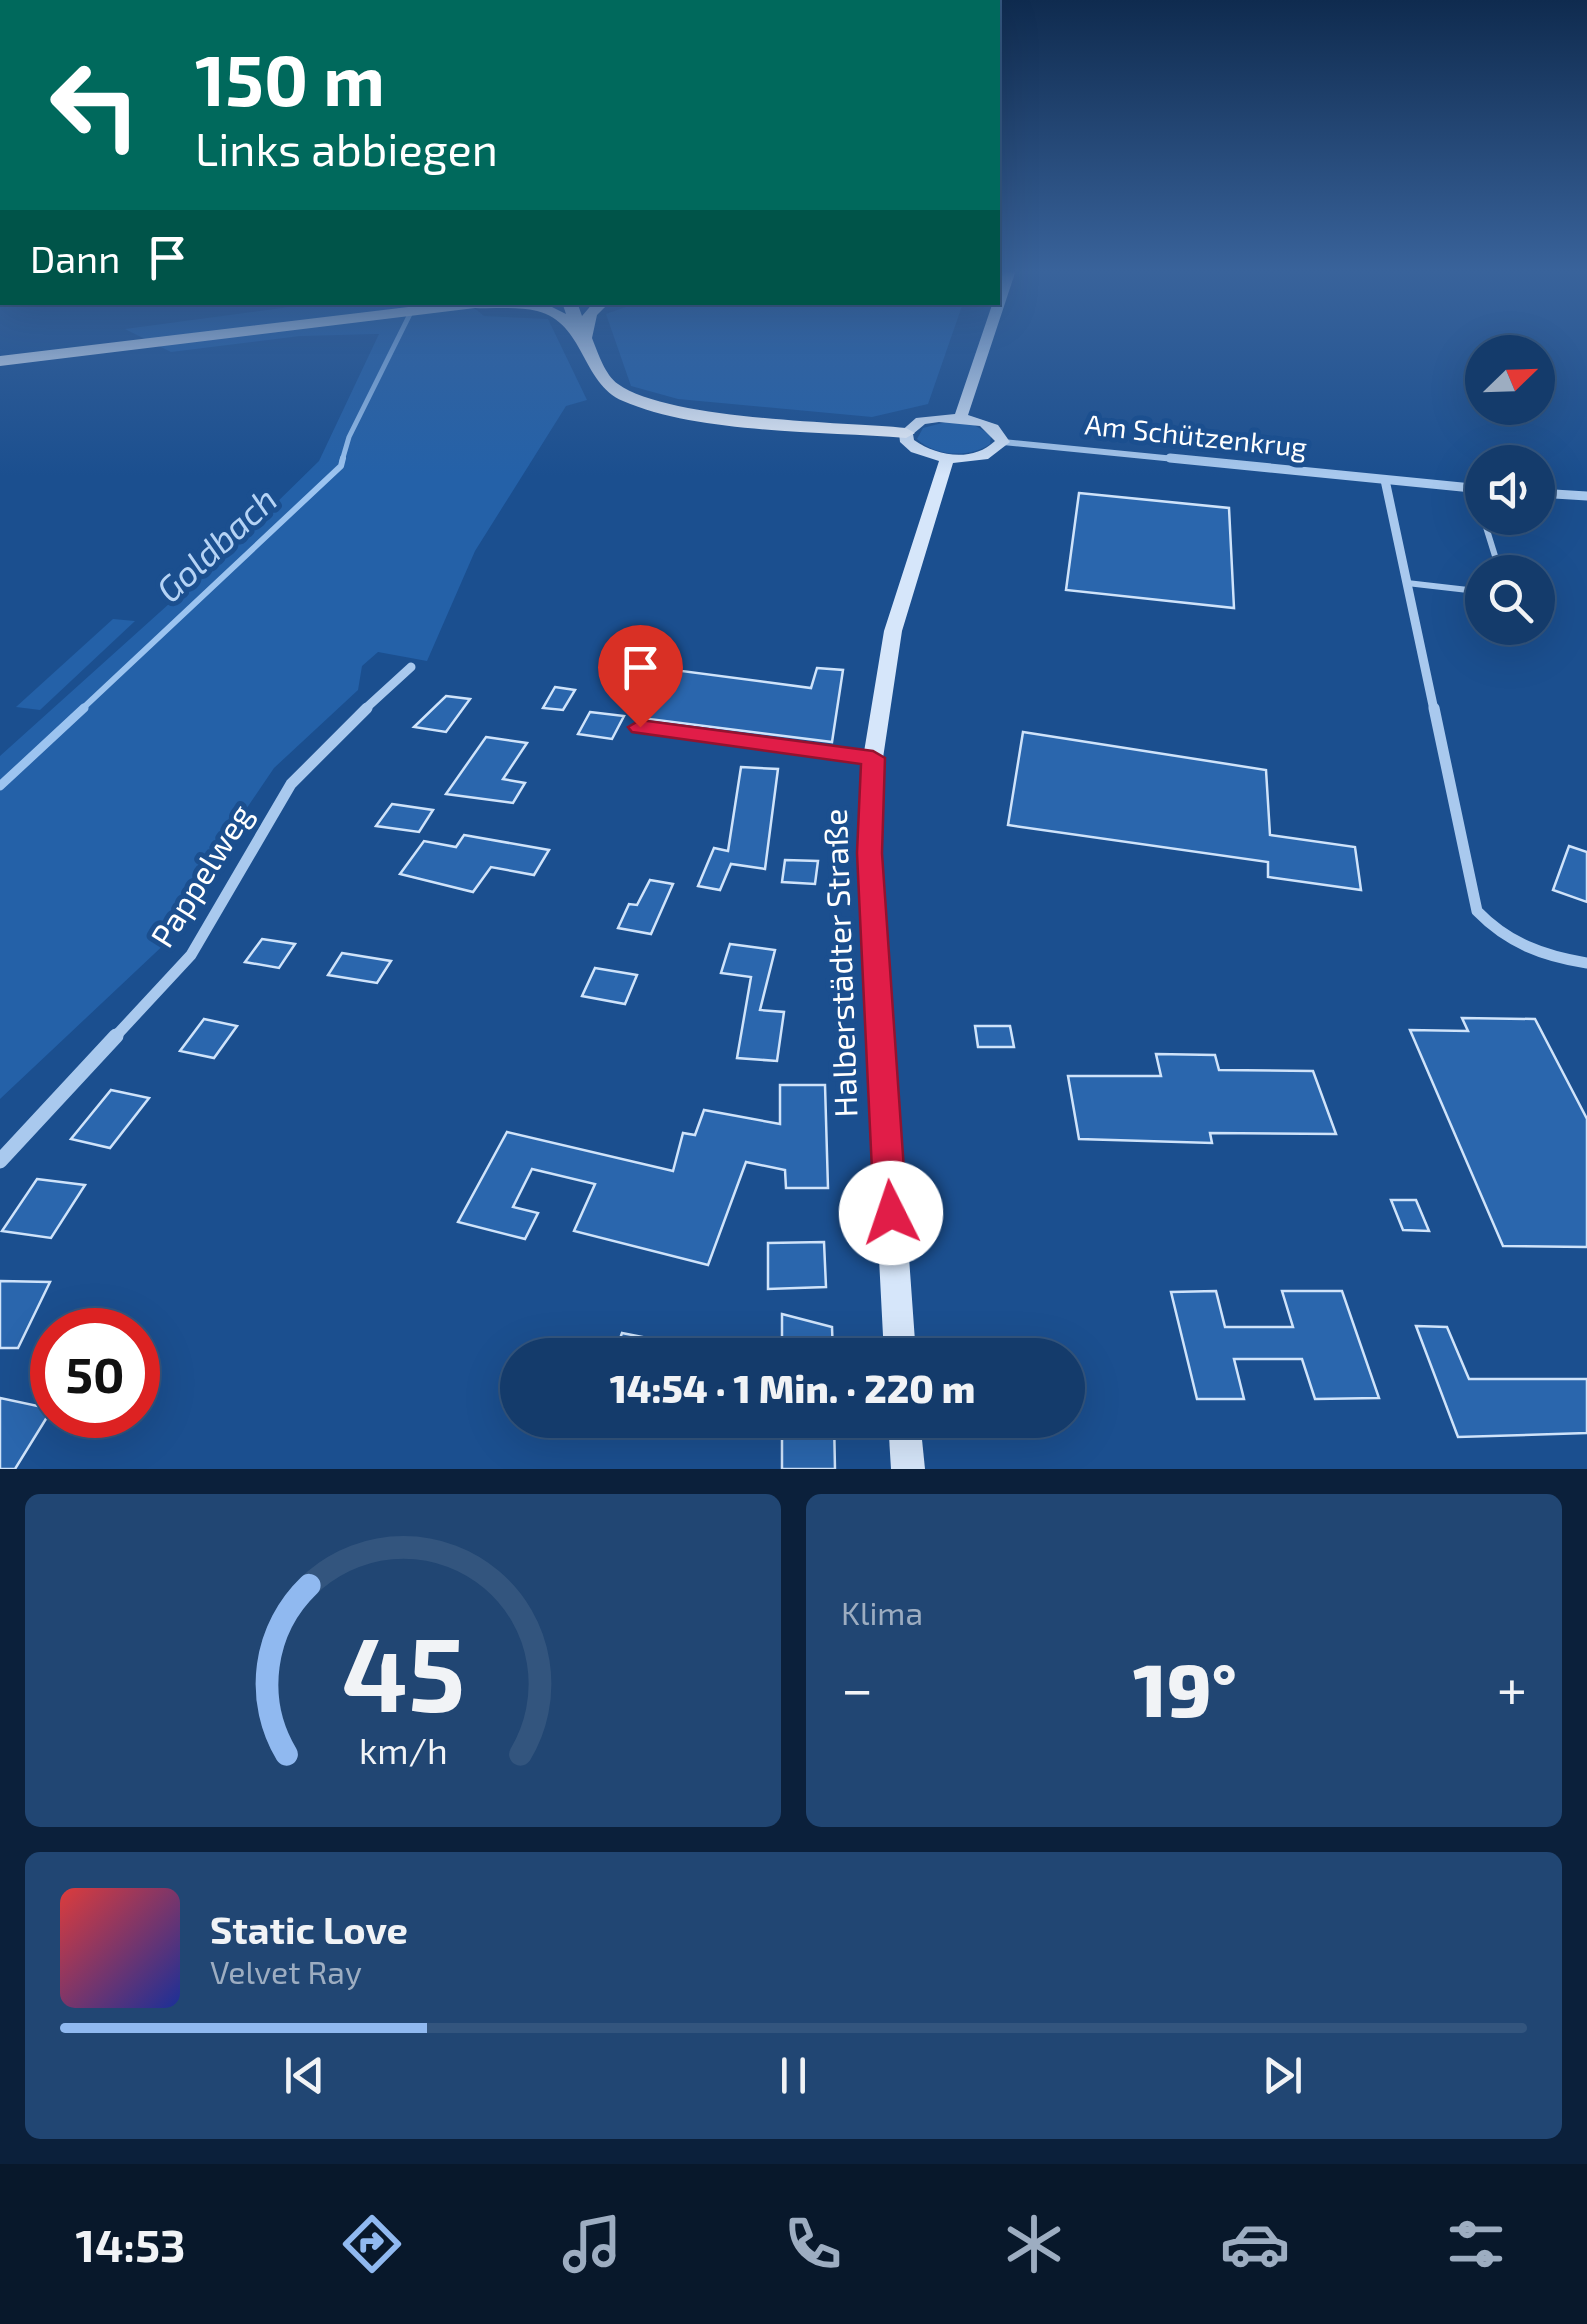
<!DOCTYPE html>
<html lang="de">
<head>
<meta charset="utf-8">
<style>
	:root { --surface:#143b6b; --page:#214673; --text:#f1f3f6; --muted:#9dadc1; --line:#33557e; --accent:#90b9f0 }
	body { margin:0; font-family:"Exo 2",sans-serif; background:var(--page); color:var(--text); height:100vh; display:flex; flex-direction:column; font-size:38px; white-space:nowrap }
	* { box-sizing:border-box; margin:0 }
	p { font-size:32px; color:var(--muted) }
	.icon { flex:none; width:55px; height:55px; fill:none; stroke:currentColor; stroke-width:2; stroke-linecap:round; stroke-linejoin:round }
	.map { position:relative; height:1469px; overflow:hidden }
	.details { display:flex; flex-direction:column; gap:25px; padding:25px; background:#0b203b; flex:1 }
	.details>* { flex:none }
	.banner { position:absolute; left:0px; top:0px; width:1000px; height:305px; box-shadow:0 10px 40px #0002,0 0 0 2px var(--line); background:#00695c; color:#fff; overflow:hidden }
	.needle { width:65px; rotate:67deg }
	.tools { position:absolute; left:1465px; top:335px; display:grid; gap:20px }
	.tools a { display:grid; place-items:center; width:90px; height:90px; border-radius:50%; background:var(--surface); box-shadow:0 10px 40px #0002,0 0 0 2px var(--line); font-size:50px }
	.speed { position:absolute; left:30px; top:1308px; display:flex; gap:20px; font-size:50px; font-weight:700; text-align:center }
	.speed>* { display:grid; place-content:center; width:130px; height:130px; border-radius:50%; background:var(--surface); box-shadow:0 10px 40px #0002,0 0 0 2px var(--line); line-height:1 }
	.speed .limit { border:15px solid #d22; background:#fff; color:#111 }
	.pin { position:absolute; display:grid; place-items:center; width:85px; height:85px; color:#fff; margin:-102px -42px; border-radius:50% 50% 50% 0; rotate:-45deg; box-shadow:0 0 10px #0007 }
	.pin .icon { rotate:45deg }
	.me { position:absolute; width:110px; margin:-55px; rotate:356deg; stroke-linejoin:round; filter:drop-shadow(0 0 8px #0008) }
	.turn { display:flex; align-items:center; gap:35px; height:210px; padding:0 30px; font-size:45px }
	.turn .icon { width:130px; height:130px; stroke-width:2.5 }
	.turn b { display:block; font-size:70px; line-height:85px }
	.then { display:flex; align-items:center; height:95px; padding:0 30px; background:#0003; gap:20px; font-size:38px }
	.big { font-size:75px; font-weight:800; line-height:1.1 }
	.details .widget { flex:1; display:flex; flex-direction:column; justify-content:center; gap:15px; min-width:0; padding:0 35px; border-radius:15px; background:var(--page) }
	.details .dial { align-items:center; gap:0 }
	.dial svg { height:260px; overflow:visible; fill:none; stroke:var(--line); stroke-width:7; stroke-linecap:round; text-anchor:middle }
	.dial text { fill:var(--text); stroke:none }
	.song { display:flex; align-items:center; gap:30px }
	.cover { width:120px; height:120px; border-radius:15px; background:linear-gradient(135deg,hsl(0 70% 55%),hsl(230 70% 35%)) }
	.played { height:10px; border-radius:5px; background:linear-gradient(90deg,var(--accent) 25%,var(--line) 25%) }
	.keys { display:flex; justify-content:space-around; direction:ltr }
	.heat { display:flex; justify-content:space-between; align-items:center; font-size:55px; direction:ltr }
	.details .tiles { flex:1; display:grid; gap:25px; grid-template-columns:1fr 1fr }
	.widget:last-child { grid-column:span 2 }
	.trip { position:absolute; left:500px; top:1338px; width:585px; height:100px; border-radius:50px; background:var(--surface); box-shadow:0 10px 40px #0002,0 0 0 2px var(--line); font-weight:800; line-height:100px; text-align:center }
	.dock { display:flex; height:160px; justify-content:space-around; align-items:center; background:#08182b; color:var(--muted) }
	.dock .icon { width:70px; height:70px }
	.dock .current { color:var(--accent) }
	.dock b { font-size:45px; color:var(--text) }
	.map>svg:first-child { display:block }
</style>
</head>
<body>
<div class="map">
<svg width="1587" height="1469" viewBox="0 0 1587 1469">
	<rect width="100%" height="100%" fill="#1b4f8f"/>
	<g fill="#2461a8">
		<path d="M327 302 468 303 484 316 548 319 587 400 566 406 475 551 427 661 378 652 362 666 358 690 274 768 219 849 171 938 0 1099V756L220 558 319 461 379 334 300 336 171 352 125 329Z"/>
		<path d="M640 302H963V303L928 404 872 417 678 399 631 386 606 314Z"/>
		<path d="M946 422 974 425 991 435 990 444C970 458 936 457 917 439L923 428Z"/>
		<path d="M113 619 135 621 40 710 16 707Z"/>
	</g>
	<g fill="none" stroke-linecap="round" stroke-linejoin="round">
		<path stroke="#9cc4f0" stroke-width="5" d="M342 461 349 437 416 302"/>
		<path stroke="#9cc4f0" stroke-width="6" d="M81 710 341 466 343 458"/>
		<path stroke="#9cc4f0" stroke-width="9" d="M0 786 84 708"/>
	</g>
	<g fill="#2a66ad" stroke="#cfe3fa" stroke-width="2.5">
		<path d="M1079 493 1229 508 1234 608 1066 590Z"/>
		<path d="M817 668 843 670 832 742 641 718 667 669 811 688Z"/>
		<path d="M555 687 575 690 563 710 543 708Z"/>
		<path d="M446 696 470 699 446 732 414 727Z"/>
		<path d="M590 712 624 716 612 739 578 734Z"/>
		<path d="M1023 732 1266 770 1270 835 1355 847 1361 890 1268 877V862L1008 825Z"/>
		<path d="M486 737 527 743 503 779 525 783 513 803 446 794Z"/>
		<path d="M741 767 778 769 765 869 731 864 720 890 698 886 714 848 728 851Z"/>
		<path d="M392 804 433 810 419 832 376 826Z"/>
		<path d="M464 835 549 850 534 875 491 867 473 892 400 874 424 841 456 847Z"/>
		<path d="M1569 846 1587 852V902L1553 890Z"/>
		<path d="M785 860 818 861 815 884 782 882Z"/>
		<path d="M650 880 673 884 651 934 618 928 629 904 637 905Z"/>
		<path d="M262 939 295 944 279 968 245 962Z"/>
		<path d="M730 944 775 950 760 1010 784 1012 777 1061 737 1058 751 977 721 973Z"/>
		<path d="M342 953 391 961 377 983 328 975Z"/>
		<path d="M595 968 637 975 625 1004 582 996Z"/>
		<path d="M1462 1018 1535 1019 1587 1119V1247L1503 1246 1410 1030 1468 1031Z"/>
		<path d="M204 1019 237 1026 214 1058 180 1051Z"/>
		<path d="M975 1026H1010L1014 1047H978Z"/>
		<path d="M1156 1054 1215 1055 1219 1070 1313 1071 1336 1134 1210 1133 1212 1143 1079 1139 1068 1076H1161Z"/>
		<path d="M780 1085H825L828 1188H786L785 1170 746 1162 708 1265 574 1231 595 1184 532 1169 513 1207 538 1213 525 1239 458 1222 507 1132 673 1171 683 1133 695 1135 704 1110 780 1124Z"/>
		<path d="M111 1090 149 1098 110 1148 71 1139Z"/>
		<path d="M37 1179 85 1185 51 1238 2 1231Z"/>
		<path d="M1391 1200H1416L1429 1231 1403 1230Z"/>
		<path d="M824 1242 826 1287 768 1289V1243Z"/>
		<path d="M0 1281 50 1282 18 1348H0Z"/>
		<path d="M1216 1291 1225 1327H1293L1282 1291H1342L1379 1398 1315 1399 1302 1359H1234L1244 1399H1197L1171 1292Z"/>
		<path d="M782 1314 832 1327 833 1355H782Z"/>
		<path d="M1416 1326 1447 1327 1469 1379H1587V1433L1458 1437Z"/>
		<path d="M622 1333 688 1346 687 1355H614Z"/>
		<path d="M0 1398 52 1409 15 1469H0Z"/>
		<path d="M782 1420H834L835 1469H782Z"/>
	</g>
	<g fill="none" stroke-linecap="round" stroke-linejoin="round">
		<g stroke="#a9c9ee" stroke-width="6">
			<path d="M1498 518 1486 527 1500 572"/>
			<path d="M1407 583 1468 590 1482 583"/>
		</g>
		<path stroke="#a9c9ee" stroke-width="9" d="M639 727 873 758"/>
		<path stroke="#a9c9ee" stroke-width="6" d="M1003 442 1195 461"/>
		<g stroke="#a9c9ee" stroke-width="9">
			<path d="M1170 458 1482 489"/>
			<path d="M1385 480 1434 710"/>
			<path d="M1538 493 1587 496"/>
			<path d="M364 710 411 667"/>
		</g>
		<g stroke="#a9c9ee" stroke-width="11">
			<path d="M1434 708 1477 911C1508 943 1543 956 1587 963"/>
			<path d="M114 1038 191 955 291 784 367 708"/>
		</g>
		<path stroke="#a9c9ee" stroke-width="15" d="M0 1161 116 1036"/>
		<g fill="#d6e6fa" fill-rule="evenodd">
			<path d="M1004 270H1016L968 415 998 425 1010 442 988 459 953 463 902 631 883 758 880 853 916 1355H884L858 853 863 758 884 631 939 461 911 452 900 442 899 433 916 418 955 414 993 302H998V290ZM939 422 980 426 995 441C973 462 938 457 914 440L913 434 925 424Z"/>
			<path d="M888 1420H920L925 1469H891Z"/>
		</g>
		<g fill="#f0f6ff" fill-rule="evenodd">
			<path d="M998 270H1011L998 275Z"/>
			<path d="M450 302H542L566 314 562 302H577L582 316 594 302H610L597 315 592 338C598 353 605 375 618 384 668 420 840 422 906 428L915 433 906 438C823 431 699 434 623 401 581 383 585 323 537 311 518 306 495 309 475 308L0 366V356Z"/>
		</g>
	</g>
	<linearGradient id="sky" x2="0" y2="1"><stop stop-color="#0f2b4f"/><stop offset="0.57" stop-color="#39639b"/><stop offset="1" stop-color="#39639b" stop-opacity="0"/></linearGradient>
	<rect width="1587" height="476" fill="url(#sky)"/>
	<path fill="#e11d48" stroke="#92132f" stroke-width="2.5" d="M640 720 873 751 885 758 882 853 907 1213 902 1223 891 1227 879 1223 874 1213 857 853 861 764 632 732 628 727Z"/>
	<g text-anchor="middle" stroke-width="10" stroke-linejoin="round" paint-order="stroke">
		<g font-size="28" fill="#fff" stroke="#1b4f8f">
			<text transform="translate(1196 436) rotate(6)" y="10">Am Schützenkrug</text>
		</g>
		<g font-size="32" fill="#fff" stroke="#1b4f8f">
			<text transform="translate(202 876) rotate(-58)" y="11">Pappelweg</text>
			<text transform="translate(841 963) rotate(-92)" y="11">Halberstädter Straße</text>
		</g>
		<g font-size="35" font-style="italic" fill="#b5d3f5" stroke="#1b4f8f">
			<text transform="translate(217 545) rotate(-43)" y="12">Goldbach</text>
		</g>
	</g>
</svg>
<div class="tools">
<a><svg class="needle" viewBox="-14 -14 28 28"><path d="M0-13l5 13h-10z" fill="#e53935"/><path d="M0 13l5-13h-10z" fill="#9dadc1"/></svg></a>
<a><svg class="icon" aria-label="sound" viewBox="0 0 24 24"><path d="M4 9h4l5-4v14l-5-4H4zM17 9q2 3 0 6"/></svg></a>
<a><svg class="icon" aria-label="search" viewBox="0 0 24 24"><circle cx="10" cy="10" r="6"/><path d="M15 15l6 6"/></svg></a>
</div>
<div class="speed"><div class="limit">50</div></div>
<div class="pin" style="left:640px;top:727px;background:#d93025"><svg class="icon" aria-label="arrive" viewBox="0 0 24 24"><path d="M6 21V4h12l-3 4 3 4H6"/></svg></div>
<svg class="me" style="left:891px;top:1213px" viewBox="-20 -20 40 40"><circle r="19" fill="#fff"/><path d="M0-13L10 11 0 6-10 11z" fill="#e11d48"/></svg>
<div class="trip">14:54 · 1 Min. · 220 m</div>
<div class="banner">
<div class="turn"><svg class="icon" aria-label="left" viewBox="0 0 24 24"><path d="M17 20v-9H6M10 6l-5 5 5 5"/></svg><div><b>150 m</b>Links abbiegen</div></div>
<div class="then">Dann<svg class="icon" aria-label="arrive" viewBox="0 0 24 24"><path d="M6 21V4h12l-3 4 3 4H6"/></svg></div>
</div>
</div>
<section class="details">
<div class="tiles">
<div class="widget dial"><svg viewBox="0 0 100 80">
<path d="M14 69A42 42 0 1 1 86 69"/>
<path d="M14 69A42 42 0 0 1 21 17" stroke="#90b9f0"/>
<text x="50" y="56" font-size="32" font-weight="700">45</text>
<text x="50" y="72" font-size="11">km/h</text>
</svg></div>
<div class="widget"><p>Klima</p>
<div class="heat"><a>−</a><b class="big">19°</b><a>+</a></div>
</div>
<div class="widget">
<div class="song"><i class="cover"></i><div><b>Static Love</b><p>Velvet Ray</p></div></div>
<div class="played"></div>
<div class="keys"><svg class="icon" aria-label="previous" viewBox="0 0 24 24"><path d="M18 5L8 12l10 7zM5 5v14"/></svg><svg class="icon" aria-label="pause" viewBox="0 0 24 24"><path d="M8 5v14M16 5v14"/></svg><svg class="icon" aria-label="next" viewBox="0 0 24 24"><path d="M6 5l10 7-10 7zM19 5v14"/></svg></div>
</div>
</div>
</section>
<nav class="dock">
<b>14:53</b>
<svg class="icon current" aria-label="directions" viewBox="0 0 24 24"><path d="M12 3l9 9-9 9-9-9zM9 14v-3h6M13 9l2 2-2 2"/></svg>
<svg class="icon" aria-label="music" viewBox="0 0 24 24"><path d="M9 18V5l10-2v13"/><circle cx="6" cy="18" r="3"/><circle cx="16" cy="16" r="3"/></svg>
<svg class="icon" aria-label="phone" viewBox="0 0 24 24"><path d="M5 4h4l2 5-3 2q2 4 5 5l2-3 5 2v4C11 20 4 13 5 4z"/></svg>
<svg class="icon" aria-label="climate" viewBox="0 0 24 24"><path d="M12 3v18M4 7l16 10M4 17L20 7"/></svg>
<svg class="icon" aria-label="car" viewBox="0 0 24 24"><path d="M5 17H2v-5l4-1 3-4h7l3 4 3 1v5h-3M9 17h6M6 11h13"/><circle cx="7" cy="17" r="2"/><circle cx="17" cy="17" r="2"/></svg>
<svg class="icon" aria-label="filters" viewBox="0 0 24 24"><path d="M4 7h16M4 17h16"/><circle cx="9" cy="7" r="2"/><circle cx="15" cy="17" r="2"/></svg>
</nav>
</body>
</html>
